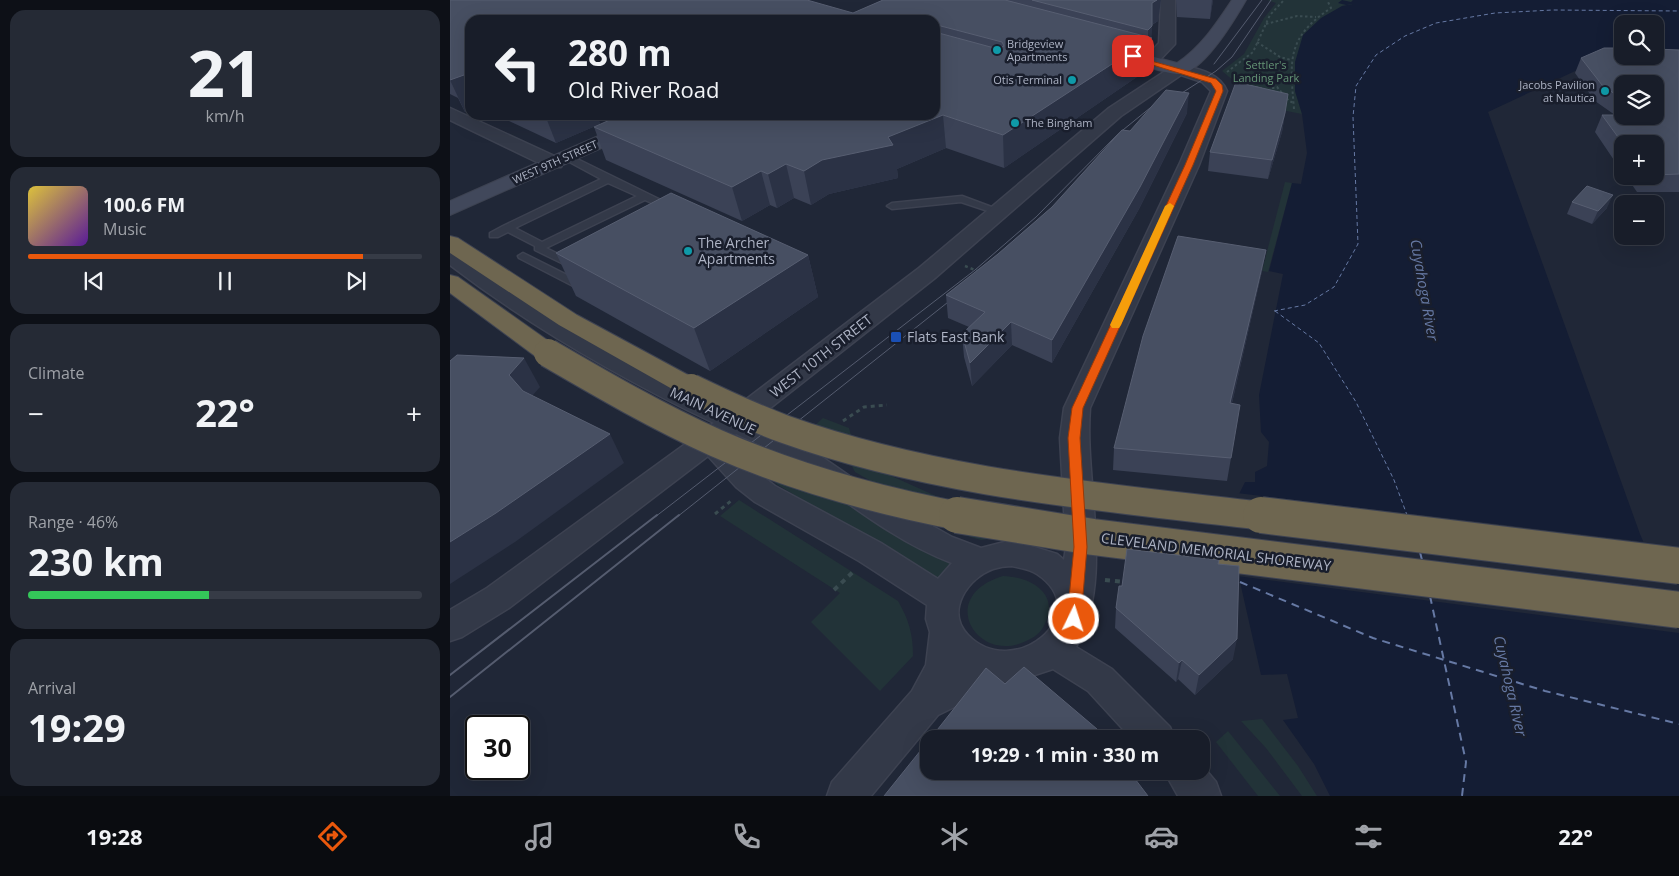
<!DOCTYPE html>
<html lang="en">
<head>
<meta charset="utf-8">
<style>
	:root { --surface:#181d29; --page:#252a35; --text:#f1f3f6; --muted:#9fa2a8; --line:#363b46; --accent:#ea580c }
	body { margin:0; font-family:"Open Sans",sans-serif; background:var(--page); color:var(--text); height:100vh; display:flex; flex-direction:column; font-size:19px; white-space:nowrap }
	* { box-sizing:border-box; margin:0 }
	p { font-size:16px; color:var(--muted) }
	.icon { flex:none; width:28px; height:28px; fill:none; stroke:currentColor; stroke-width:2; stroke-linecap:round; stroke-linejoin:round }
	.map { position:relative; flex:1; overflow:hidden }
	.sheet { display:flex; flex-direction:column; gap:10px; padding:10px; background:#0d1017; width:450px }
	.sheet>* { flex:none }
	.banner { position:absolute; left:15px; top:15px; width:475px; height:105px; border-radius:15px; box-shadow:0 5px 20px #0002,0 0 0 1px var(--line); background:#181d29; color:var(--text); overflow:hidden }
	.buttons { position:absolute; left:1164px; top:15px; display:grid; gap:10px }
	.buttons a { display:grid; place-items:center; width:50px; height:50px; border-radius:10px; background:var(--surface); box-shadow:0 5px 20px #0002,0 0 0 1px var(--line); font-size:25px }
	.speed { position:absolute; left:15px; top:715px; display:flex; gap:10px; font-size:25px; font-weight:700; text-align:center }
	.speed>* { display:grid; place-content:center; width:65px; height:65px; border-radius:50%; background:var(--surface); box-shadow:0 5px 20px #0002,0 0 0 1px var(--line); line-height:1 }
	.speed .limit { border:2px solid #111; border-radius:8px; background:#fff; color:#111 }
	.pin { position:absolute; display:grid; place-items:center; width:42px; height:42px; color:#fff; margin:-21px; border-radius:10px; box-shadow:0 2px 8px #0006 }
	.me { position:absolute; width:55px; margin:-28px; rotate:4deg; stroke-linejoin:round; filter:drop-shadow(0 0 4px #0008) }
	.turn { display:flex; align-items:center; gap:18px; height:105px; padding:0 20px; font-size:22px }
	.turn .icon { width:65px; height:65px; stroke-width:2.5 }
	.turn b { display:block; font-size:35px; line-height:42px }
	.big { font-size:38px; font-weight:700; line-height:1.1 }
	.sheet .card { flex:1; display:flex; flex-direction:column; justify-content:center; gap:8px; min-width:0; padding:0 18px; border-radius:15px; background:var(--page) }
	.sheet .dial { align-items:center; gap:0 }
	.dial b { font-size:65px; line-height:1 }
	.song { display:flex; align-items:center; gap:15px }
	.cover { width:60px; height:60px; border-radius:8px; background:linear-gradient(135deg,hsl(50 70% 55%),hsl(270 70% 35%)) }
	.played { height:5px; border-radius:2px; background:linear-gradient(90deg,var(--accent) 85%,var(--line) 85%) }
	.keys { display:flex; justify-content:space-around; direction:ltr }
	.heat { display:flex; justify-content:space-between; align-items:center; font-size:28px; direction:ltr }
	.charge { height:8px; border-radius:4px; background:linear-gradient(90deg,#34c759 46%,var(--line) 0) }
	.trip { position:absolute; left:470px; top:730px; width:290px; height:50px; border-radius:15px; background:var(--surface); box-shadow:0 5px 20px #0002,0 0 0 1px var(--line); font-weight:700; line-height:50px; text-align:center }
	.dock { display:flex; height:80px; justify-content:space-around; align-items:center; background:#0a0c10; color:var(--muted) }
	.dock .icon { width:35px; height:35px }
	.dock .active { color:var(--accent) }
	.dock b { font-size:22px; color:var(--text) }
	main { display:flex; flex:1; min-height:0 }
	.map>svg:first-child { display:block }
</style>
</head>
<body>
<main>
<section class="sheet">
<div class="card dial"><b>21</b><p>km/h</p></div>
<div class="card">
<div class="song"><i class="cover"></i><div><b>100.6 FM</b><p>Music</p></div></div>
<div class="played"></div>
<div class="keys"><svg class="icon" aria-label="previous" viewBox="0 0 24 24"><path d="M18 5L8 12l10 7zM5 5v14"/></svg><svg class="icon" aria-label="pause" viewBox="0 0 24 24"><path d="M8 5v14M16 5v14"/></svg><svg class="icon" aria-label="next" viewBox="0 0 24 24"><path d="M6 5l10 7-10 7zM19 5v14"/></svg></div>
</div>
<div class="card"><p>Climate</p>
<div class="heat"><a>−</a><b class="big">22°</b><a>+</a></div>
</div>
<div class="card"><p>Range · 46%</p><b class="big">230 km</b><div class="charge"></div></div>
<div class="card"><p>Arrival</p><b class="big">19:29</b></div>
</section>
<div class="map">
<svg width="1229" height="796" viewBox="0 0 1229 796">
	<rect width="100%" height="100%" fill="#202737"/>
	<g fill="#223338">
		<path d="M817 0H903L902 5 892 6 845 91 852 114 785 101 791 87 772 71 794 54 814 18 826 3Z"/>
		<path d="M835 182 842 183 818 272 812 271Z"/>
		<path d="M373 418 399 428 408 461 515 509 545 538 531 540 517 536 405 472 390 443 362 428Z"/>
		<path d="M341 470 503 563 483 586 446 558 325 483Z"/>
		<path d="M289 500 448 601C459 620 463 634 463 656L430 691 361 622 390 593 270 516Z"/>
		<path d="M553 576C583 577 613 596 592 629 588 635 581 639 574 642 526 663 486 596 553 576Z"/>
		<path d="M812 719 848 766 867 796H852L816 748 791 721Z"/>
		<path d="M778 731 830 796H808L766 742Z"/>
	</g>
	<path fill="#141d34" d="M892 0 901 2 903 0H1229V49H1205V24H1172V49L1038 112 1190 534 1229 625V796H880L864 764 833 720 848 718 837 674 811 675 790 582 788 496 795 482H805V472L817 466 819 442 811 432 809 395 833 274 819 271 842 183 851 184 857 153 852 114 845 91V62L853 35 871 18 892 6 903 4 896 5 888 3Z"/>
	<path fill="#202737" d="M787 493 1196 542 1229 618V633L787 576Z"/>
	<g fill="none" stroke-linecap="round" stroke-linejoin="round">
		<g stroke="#6679a4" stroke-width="1" stroke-dasharray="4 3" stroke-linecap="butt">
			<path d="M824 311 855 305 884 287 908 244 903 117 906 86 926 55 955 36 986 23 1045 13 1103 10 1229 11"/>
			<path d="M825 311 869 343 906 402 944 480 957 515"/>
		</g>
		<g stroke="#6679a4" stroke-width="2" stroke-dasharray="8 6" stroke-linecap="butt">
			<path d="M970 552 972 560"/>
			<path d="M790 582 923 638 1095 691 1229 724"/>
			<path d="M980 596 1016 762 1012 796"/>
		</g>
		<defs>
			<g id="lane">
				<path d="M117 154 223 206 225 208 223 210H217L195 200 96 248 128 264V268L124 269 85 250V246L58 232 48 237H40V233L53 226 151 179 114 159 113 157ZM158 183 187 196 92 242 65 228Z"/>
				<path d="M512 196 555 212 550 215 511 202 442 209 437 206 442 203Z"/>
				<path d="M73 253 137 285 138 287 133 290 129 289 69 258 68 256Z"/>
			</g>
			<g id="street">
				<path d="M711 0H725V44L706 64 700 66 692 61 709 43Z"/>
				<path d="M729 64C747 69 769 72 777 91L749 165 640 408C634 483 665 579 626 647L662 669 720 727 725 739H682L638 691 603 669 539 690 488 715 421 796H377L382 782 462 691 476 665 480 632 476 619 477 605 409 561 305 502 286 487 258 456 59 608 12 637 0 641V610L37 588 245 437 248 431 264 423C172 379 81 327 0 265V248L8 250C93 313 187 365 282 410L469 268 659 108 723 66ZM731 75 752 82 761 91 729 165 614 408 610 438 616 547 614 560 607 554 562 540 531 548 502 537 424 493 349 441 305 420 485 278 671 116ZM286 434C301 441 317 447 331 456 387 493 438 539 502 563L488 579 431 543 325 486 306 471 277 441ZM562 566C570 568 580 569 587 574 647 614 563 682 518 635 495 611 518 578 543 569 549 567 556 566 562 566Z"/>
				<path d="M0 108 111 159 113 163 111 167H97L0 120Z"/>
				<path d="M751 764 766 782 771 796H728L714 771H751Z"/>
			</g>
			<g id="secondary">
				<path d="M782 0H796C785 19 755 70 731 74 718 75 675 60 660 55L658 52 666 47 727 63C751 47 766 24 782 0Z"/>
				<path d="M196 115H220L217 119 0 215V201Z"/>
			</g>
			<g id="highway">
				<path d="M0 236 8 238 127 315 251 382 255 388 251 394 241 397 231 394 109 325 0 253Z"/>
				<path d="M0 275 8 277 107 347 111 353 107 359 98 361 89 359 0 293Z"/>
			</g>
		</defs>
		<use href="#lane" stroke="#3d4251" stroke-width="3"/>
		<use href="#street" stroke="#3d4251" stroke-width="3"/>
		<use href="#secondary" stroke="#3d4251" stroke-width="2"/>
		<use href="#highway" stroke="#3e4352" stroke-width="2"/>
		<g stroke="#3a4c51" stroke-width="2" stroke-dasharray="2.5 2.5" stroke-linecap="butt">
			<path d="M816 24 847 16 866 17"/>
			<path d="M807 42 830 57 841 60"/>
			<path d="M777 72 803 52 820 15 834 0"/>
			<path d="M796 85 811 88 812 91"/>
			<path d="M823 94V88L827 87 839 101 844 103"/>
			<path d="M844 109C840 60 836 38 881 8L877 0"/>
		</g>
		<path stroke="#3a4c51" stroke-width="2.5" stroke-dasharray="3 3" stroke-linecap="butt" d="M515 266 530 272"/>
		<g stroke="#3a4c51" stroke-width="3" stroke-dasharray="4 4" stroke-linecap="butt">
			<path d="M393 421 414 407 437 405"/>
			<path d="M265 514 282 500"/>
		</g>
		<g stroke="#3a4c51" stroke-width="4" stroke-dasharray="5 5" stroke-linecap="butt">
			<path d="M655 580 674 582"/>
			<path d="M384 590 404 571"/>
		</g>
		<use href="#lane" fill="#333948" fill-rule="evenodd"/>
		<use href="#street" fill="#333948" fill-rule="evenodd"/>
		<use href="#secondary" fill="#41485b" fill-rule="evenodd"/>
		<use href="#highway" fill="#6e6650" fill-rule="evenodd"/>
		<g stroke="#555c6f" stroke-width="1">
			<path d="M764 64 812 0"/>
			<path d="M721 100 766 71 782 57 821 0"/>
			<path d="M205 517 525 270 586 217 668 134 716 95"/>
			<path d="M227 517 507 295"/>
		</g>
		<g stroke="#555c6f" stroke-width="2">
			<path d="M0 675 207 515"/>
			<path d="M0 697 229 515"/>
		</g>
		<defs>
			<g id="highway-bridge-far1">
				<path d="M98 353C153 385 208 417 266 443 345 478 429 501 514 517"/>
				<path d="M241 388C272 403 302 417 334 429 490 485 658 497 821 517"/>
			</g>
			<g id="highway-bridge">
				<path d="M507 515 643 537 1229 610"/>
				<path d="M811 515 1229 566"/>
			</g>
		</defs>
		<use href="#highway-bridge-far1" stroke="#3e4352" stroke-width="30" stroke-linecap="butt"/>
		<use href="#highway-bridge" stroke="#3e4352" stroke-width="38" stroke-linecap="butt"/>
		<use href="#highway-bridge-far1" stroke="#6e6650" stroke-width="28"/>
		<use href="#highway-bridge" stroke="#6e6650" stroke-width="36"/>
	</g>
	<g fill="#3b4256" fill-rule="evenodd">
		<path d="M0 0 403 13 433 0H711L708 21 702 25 701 38H702L700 68 554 168 496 148 447 169 448 178 379 194 361 205 344 198 327 208 320 205 292 221 156 160 144 127 485 115V20H20V110L15 112 8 98 0 94Z"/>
		<path d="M726 0H763L760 19 727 17Z"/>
		<path d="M1229 50V192H1187L1176 176H1205V144H1172V172L1145 132 1152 115H1165L1145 101 1125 73 1131 58ZM1172 84 1205 116H1172Z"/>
		<path d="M737 113 689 209 602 363 562 345 522 386 514 357 512 334 519 327 498 318 496 295 548 254 602 207 680 131Z"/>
		<path d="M835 113 832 132 818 179 758 171 760 152Z"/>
		<path d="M46 115H147L150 124 106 143Z"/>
		<path d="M1122 202 1157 208 1142 224 1117 214Z"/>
		<path d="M816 250 812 271 782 403 781 458 777 481 663 470 664 448Z"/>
		<path d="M106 253 358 255 368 297 260 371 126 296Z"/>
		<path d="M768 564 783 659 745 695 728 679 726 682 665 628 666 608 672 586Z"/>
	</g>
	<g fill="#2b3245">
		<path d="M707 0H711L708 21 701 25 702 3Z"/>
		<path d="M762 0H763L760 19Z"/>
		<path d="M485 25H487L490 54 485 55Z"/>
		<path d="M702 26 700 68 554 168 553 135 698 41V30Z"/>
		<path d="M14 75 20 89V110L15 112 0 80Z"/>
		<path d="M739 93 737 113 689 209 602 363V340Z"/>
		<path d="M835 113 832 132 818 179 822 160Z"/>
		<path d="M95 115H147L150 124 106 143Z"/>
		<path d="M493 115 496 148 447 169 448 178 379 194 361 205 354 171 372 160 438 137Z"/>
		<path d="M336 164 344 198 327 208 318 174Z"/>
		<path d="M311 171 320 205 292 221 282 187Z"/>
		<path d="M1163 195 1157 208 1142 224 1148 211Z"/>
		<path d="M816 250 812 271 777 425 780 403Z"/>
		<path d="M358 255 368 297 260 371 244 328Z"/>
		<path d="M561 322 562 345 522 386 520 363Z"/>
		<path d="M74 358 90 387 75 404 59 375Z"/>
		<path d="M160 434 174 463 65 542 0 584V542Z"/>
		<path d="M787 639 783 659 745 695 749 675Z"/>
		<path d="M732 660 728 679 726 682 729 663Z"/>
	</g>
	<g fill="#474f62" stroke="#575e71">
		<path d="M0 0H357L403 13 433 0H555L702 38 553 135 493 115 438 137 443 145 372 160 354 171 336 164 318 174 311 171 282 187 144 127 171 115H485V32L548 49 554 46 552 42 487 25H485V20H20V78L14 75 0 80Z"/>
		<path d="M582 0H707L702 3V26L698 30Z"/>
		<path d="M1154 48H1172V56H1205V49L1229 50V174L1205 175V144H1173L1152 115H1172V116H1205V84H1172V99L1152 85 1131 58Z"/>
		<path d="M786 82 838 94 835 113 822 160 760 152Z"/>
		<path d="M716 90 739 93 690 187 602 340 561 322 520 363 512 334 535 312 496 295 548 254 602 207 672 130 680 131Z"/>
		<path d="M1137 186 1163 195 1148 211 1122 202Z"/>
		<path d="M221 193 358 255 244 328 106 253Z"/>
		<path d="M728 236 816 250 780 403 790 405 781 458 664 448 693 336Z"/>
		<path d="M7 355 74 358 59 375 73 391 160 434 46 513 0 542V361Z"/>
		<path d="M677 549 769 560 768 564 789 566 787 639 749 675 732 660 729 663 666 608 669 586H672Z"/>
		<path d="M574 667 647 729 654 739H480L536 668 555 684Z"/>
		<path d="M479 740V771H679L698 796H434Z"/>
	</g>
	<path fill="#ea580c" stroke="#983908" d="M680 55 766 79 772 85 773 91 743 165 633 408 630 438 637 547 631 619 629 624 624 626 619 624 617 619 624 547 618 438 622 408 735 165 766 91 761 83 680 58Z"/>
	<path fill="#f59e0b" d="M720 203 724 206 671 325 669 328H662L660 325 715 206Z"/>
	<g fill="#0f9aa8" stroke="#191e2c" stroke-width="2">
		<circle cx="547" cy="50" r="5"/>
		<circle cx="622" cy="80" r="5"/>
		<circle cx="1155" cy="91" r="5"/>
		<circle cx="565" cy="123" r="5"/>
		<circle cx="238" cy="251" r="5"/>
	</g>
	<rect fill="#1a4fb4" stroke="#191e2c" stroke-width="2" x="440" y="331" width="12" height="12" rx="2.5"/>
	<g text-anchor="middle" stroke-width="5" stroke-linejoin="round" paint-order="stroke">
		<g font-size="11" fill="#adb3c4" stroke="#191e2c" text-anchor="start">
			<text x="557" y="48">Bridgeview<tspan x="557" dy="13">Apartments</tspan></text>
			<text x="612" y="84" text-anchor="end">Otis Terminal</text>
			<text x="1145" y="89" text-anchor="end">Jacobs Pavilion<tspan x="1145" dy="13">at Nautica</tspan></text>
			<text x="575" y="127">The Bingham</text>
		</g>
		<g font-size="11" fill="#659576" stroke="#191e2c">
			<text x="816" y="69">Settler's<tspan x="816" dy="13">Landing Park</tspan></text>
		</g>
		<g font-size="11" fill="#adb3c4" stroke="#191e2c">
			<text transform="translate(105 162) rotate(-24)" y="4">WEST 9TH STREET</text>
		</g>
		<g font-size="14" fill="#adb3c4" stroke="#191e2c" text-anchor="start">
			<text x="248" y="248">The Archer<tspan x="248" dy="16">Apartments</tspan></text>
			<text x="457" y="342">Flats East Bank</text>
		</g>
		<g font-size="14" fill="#adb3c4" stroke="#191e2c">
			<text transform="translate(371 356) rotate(-38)" y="5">WEST 10TH STREET</text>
			<text transform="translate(263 411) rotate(25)" y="5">MAIN AVENUE</text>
			<text transform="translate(766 552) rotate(7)" y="5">CLEVELAND MEMORIAL SHOREWAY</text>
		</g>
		<g font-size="15" font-style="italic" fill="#6679a4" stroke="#191e2c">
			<text transform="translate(974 290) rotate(80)" y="5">Cuyahoga River</text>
			<text transform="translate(1060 686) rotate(77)" y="5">Cuyahoga River</text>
		</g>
	</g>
</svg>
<div class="buttons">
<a><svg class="icon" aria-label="search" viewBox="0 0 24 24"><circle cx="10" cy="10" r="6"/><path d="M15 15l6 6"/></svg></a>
<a><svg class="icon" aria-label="layers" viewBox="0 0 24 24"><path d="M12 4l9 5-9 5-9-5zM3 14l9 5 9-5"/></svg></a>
<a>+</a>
<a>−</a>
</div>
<div class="speed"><div class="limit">30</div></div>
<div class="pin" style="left:683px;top:56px;background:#d93025"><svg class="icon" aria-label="arrive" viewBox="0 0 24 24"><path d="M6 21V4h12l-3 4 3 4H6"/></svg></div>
<svg class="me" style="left:624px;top:619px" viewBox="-20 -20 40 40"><circle r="17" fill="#ea580c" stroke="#fff" stroke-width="3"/><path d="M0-11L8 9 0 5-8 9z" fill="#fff"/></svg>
<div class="trip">19:29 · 1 min · 330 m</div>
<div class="banner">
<div class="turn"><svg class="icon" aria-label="left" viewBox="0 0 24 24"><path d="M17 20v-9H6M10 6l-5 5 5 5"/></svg><div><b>280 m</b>Old River Road</div></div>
</div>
</div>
</main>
<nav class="dock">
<b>19:28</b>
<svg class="icon active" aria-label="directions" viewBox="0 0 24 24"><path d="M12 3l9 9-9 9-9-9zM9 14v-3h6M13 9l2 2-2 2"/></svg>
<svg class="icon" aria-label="music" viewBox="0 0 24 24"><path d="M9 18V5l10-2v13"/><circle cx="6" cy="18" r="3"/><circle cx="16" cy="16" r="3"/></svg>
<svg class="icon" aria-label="phone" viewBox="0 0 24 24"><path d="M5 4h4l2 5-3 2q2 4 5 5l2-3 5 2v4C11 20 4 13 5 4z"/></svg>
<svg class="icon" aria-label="climate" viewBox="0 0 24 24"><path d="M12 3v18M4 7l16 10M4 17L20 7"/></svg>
<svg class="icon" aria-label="car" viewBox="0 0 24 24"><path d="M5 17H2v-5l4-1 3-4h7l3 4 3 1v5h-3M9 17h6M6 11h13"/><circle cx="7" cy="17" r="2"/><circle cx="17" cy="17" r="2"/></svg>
<svg class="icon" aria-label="filters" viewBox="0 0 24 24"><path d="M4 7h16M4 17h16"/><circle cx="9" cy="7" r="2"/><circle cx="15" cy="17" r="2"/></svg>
<b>22°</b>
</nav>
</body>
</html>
